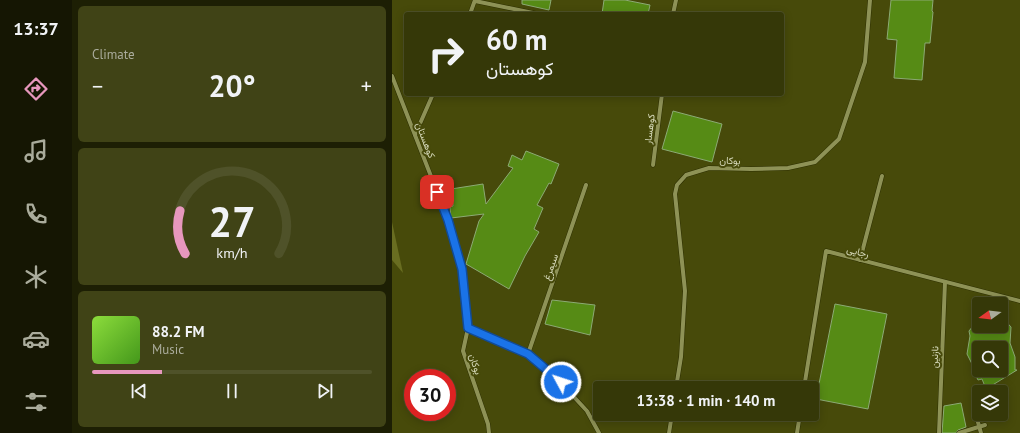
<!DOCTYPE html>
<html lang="en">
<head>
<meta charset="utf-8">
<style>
	:root { --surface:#353808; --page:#404316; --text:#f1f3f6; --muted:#aaac9c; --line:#4f5229; --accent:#e797bd }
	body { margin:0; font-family:"PT Sans",Vazirmatn,sans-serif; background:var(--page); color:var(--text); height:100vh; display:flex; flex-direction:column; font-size:15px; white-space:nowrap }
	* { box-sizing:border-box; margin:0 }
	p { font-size:13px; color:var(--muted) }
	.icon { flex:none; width:22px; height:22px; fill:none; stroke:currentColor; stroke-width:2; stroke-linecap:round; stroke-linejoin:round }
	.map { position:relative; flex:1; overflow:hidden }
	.drawer { display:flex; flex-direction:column; gap:6px; padding:6px; background:#1d1f04; width:320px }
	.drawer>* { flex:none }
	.hud { position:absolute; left:12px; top:12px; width:380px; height:84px; border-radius:4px; box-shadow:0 2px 10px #0003,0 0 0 1px var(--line); background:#353808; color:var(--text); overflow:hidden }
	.needle { width:26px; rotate:255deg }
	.controls { position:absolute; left:580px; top:297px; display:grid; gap:8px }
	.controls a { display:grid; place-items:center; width:36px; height:36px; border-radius:4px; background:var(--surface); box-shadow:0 2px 10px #0003,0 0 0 1px var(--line); font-size:20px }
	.speed { position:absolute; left:12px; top:369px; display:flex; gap:8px; font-size:20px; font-weight:700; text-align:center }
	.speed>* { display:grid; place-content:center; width:52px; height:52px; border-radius:50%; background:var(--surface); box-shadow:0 2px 10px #0003,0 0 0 1px var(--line); line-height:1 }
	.speed .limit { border:6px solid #d22; background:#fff; color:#111 }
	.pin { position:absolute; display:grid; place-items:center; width:34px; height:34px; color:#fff; margin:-17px; border-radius:8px; box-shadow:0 2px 6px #0006 }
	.me { position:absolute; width:44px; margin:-22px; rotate:310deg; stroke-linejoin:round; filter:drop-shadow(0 0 3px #0008) }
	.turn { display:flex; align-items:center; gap:14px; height:84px; padding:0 16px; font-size:18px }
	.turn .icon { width:52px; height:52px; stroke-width:2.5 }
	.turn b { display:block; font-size:28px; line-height:34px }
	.big { font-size:30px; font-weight:700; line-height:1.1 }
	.drawer .card { flex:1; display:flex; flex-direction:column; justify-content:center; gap:6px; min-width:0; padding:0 14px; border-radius:6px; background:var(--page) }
	.drawer .dial { align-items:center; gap:0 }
	.dial svg { height:104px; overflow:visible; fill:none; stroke:var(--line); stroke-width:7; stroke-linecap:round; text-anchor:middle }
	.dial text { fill:var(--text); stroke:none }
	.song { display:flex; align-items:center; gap:12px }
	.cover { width:48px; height:48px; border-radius:6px; background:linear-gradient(135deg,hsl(90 70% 55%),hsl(100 70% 35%)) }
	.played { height:4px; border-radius:2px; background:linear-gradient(90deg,var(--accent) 25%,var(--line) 25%) }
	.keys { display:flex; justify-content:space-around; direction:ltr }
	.heat { display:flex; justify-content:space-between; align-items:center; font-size:22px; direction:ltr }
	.trip { position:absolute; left:201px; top:381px; width:226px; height:40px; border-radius:4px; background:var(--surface); box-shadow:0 2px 10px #0003,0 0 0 1px var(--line); font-weight:700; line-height:40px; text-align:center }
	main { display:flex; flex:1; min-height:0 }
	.tabs { display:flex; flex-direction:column; width:72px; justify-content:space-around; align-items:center; background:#151603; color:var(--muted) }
	.tabs .icon { width:28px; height:28px }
	.tabs .on { color:var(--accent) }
	.tabs b { font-size:18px; color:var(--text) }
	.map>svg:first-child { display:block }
</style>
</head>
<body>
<main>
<nav class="tabs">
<b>13:37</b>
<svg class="icon on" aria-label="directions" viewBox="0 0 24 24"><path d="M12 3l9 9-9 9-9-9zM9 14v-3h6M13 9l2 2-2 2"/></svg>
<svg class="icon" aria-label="music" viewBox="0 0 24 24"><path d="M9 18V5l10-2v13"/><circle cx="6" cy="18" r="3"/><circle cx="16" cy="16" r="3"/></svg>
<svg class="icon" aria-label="phone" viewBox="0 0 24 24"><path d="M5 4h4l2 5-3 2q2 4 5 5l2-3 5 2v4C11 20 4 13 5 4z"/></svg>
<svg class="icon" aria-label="climate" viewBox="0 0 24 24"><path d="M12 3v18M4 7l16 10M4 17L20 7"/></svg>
<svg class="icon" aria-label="car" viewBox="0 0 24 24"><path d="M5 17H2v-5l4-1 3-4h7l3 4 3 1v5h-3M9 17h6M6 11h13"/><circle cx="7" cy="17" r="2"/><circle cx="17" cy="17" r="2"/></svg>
<svg class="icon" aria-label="filters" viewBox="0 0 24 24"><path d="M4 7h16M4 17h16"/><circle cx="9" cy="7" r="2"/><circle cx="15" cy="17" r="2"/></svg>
</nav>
<section class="drawer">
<div class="card"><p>Climate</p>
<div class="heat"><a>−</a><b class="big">20°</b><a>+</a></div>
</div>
<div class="card dial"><svg viewBox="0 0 100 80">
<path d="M14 69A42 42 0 1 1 86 69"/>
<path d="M14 69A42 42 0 0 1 10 36" stroke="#e797bd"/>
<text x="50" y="56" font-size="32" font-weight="700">27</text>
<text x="50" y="72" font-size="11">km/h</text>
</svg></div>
<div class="card">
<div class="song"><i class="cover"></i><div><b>88.2 FM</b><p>Music</p></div></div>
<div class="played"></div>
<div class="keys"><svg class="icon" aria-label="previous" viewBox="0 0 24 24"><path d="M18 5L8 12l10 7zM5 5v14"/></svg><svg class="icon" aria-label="pause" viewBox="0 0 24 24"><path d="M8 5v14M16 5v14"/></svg><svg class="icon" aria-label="next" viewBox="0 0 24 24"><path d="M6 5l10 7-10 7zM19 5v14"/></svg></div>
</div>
</section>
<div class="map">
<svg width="628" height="433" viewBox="0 0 628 433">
	<rect width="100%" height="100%" fill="#474a0a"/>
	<path fill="#696d21" d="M0 222 11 273 0 260Z"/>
	<g fill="#568b15" stroke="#8caa75" fill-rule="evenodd">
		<path d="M130 0H159L157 10 130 4Z"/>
		<path d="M212 0H233L258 5 256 14H210Z"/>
		<path d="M499 0H541L540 11 541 12 538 43H533L530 80 502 78 505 40 495 39Z"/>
		<path d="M281 111 330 124 320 162 270 149Z"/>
		<path d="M134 151 167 164 159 184 157 183 145 205 151 208 142 229 147 232 133 256 117 289 74 264 87 221 92 214 59 218 58 207 61 206 59 189 91 184 94 204 121 168 116 166 120 155 130 160Z"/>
		<path d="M160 300 203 305 198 335 153 324Z"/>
		<path d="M443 304 495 314 476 409 424 399Z"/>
		<path d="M609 316 619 327 618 343 623 357V370H625L594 389 590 379 586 380 581 370H583L575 354 578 336 577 331 581 326H609ZM587 348H609V370H587Z"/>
		<path d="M569 403 574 427 566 430 564 433H550L552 406Z"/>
	</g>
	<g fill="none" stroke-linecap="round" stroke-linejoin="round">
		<defs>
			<g id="minor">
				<path d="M83 1 146 14"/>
				<path d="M78 14 83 0"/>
				<path d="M281 14 284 0"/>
				<path d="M0 76 56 220 70 269 76 328 71 351 96 424 97 433"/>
				<path d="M23 135 41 94"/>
				<path d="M261 165 270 94"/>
				<path d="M468 260 490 176"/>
				<path d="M76 328 136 354 169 383 195 411 207 433"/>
				<path d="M136 354 194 185"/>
				<path d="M284 388 289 357 293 291 283 194 285 185 294 175 317 168 359 169 396 168 423 162 447 139 473 62 478 0"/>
				<path d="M412 388 434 251 628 301"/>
				<path d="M584 415 589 433"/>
				<path d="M277 433 280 414"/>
				<path d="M405 433 408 414"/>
				<path d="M547 433 553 282"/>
				<path d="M567 433 593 425"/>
			</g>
		</defs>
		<use href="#minor" stroke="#2d2f00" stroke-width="5"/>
		<use href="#minor" stroke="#8e9256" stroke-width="4"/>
	</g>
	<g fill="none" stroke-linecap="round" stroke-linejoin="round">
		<defs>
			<path id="route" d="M45 192 56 220 70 269 76 328 136 354 169 382"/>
		</defs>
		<use href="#route" stroke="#114b97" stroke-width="10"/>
		<use href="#route" stroke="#1a73e8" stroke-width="7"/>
	</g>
	<g text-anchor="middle" stroke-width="4" stroke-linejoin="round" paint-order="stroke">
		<g font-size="10" fill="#d7dabb" stroke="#474a0a">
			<text transform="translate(257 129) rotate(-83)" y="4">کوهسار</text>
			<text transform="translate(34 140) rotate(69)" y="4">کوهستان</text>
			<text transform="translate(338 160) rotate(2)" y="4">بوکان</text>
			<text transform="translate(466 251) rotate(14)" y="4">رجایی</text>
			<text transform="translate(158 267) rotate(-71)" y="4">سیمرغ</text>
			<text transform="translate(542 357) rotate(-88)" y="4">نازنین</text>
			<text transform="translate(84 364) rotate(72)" y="4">بوکان</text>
		</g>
	</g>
</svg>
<div class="controls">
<a><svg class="needle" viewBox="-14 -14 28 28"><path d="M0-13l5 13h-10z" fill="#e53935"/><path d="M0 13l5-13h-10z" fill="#aaac9c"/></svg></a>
<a><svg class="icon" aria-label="search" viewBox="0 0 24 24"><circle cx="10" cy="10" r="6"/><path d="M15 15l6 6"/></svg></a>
<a><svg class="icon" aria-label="layers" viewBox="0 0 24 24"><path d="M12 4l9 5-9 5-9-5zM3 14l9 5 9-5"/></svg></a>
</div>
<div class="speed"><div class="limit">30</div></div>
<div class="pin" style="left:45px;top:192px;background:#d93025"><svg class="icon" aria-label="arrive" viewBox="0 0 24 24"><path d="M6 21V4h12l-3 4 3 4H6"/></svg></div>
<svg class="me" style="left:169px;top:382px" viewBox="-20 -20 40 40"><circle r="17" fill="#1a73e8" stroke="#fff" stroke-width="3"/><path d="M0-11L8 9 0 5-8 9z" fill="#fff"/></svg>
<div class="trip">13:38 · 1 min · 140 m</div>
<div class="hud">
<div class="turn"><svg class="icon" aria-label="right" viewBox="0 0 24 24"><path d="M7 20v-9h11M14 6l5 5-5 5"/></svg><div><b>60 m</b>کوهستان</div></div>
</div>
</div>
</main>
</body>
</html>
